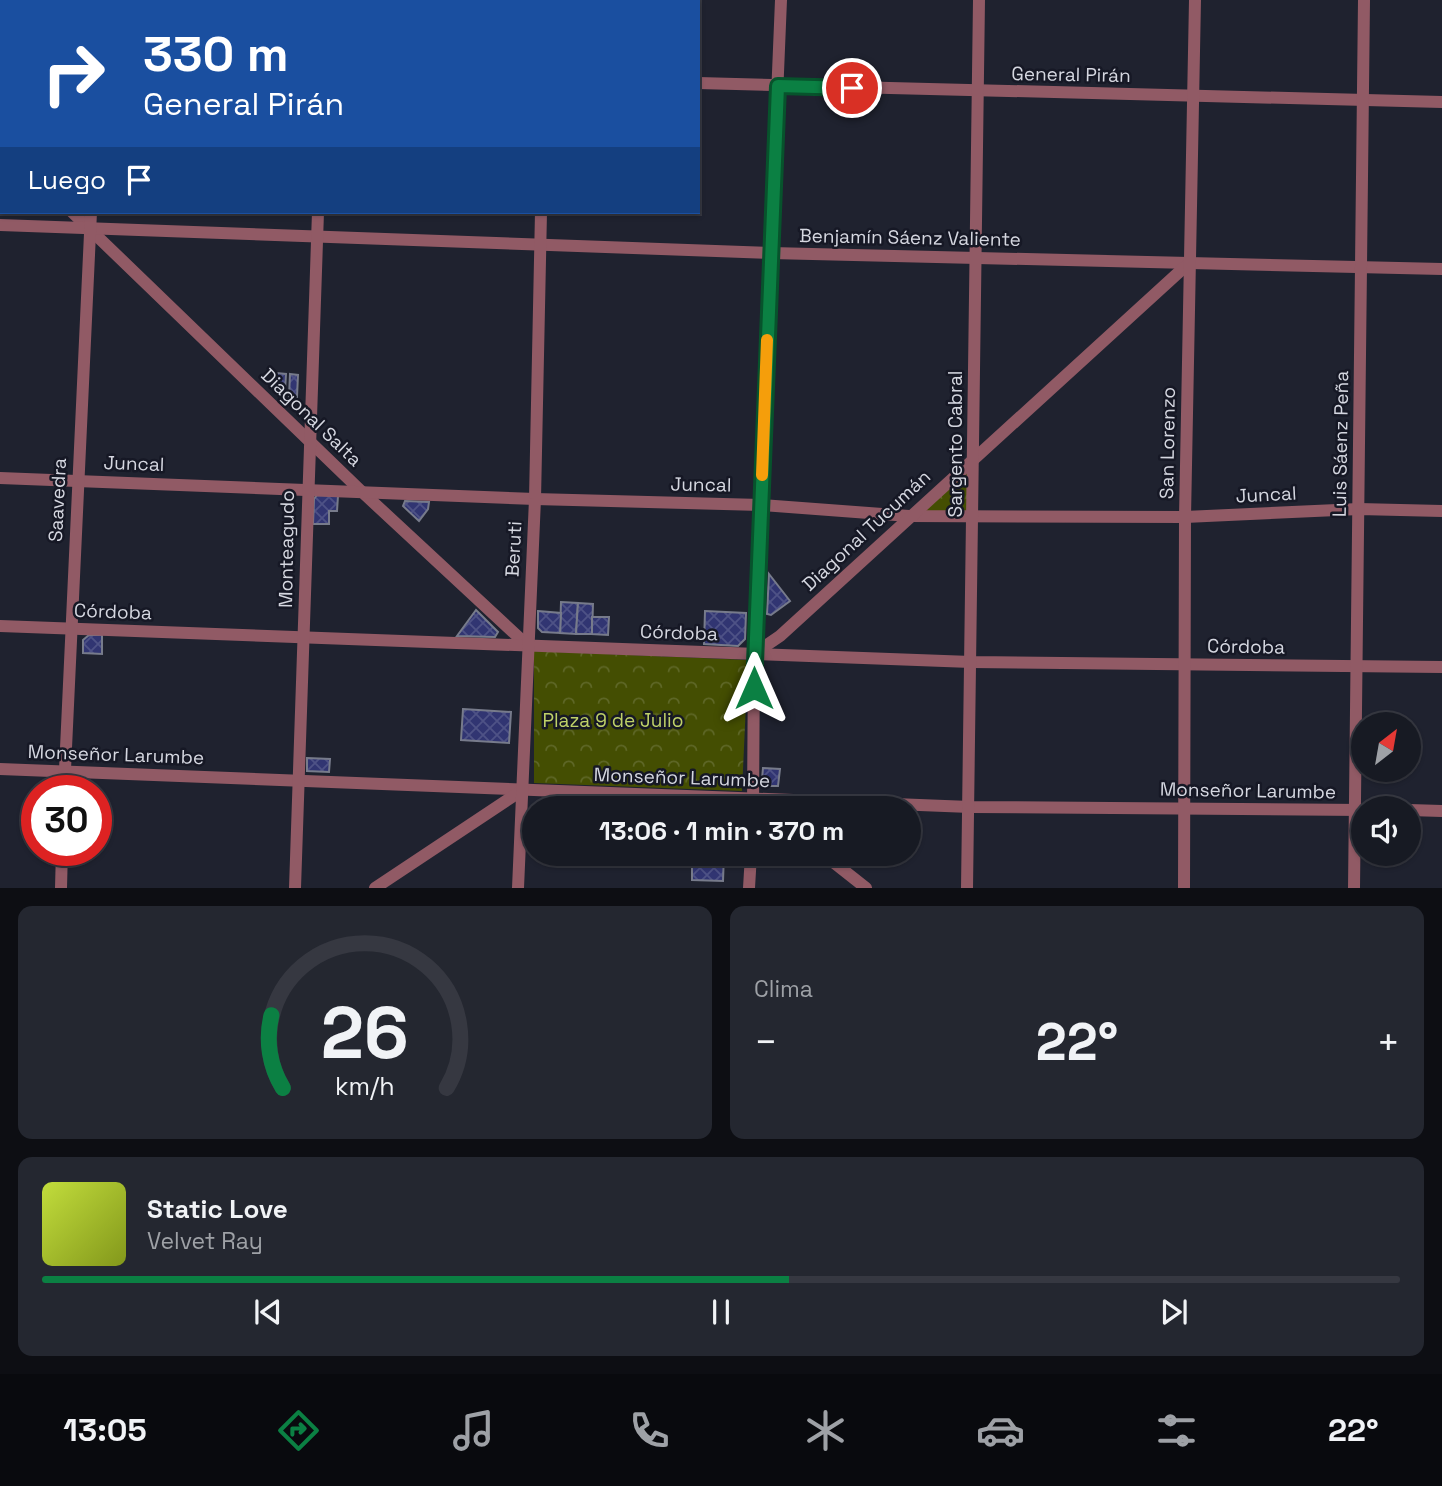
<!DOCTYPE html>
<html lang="es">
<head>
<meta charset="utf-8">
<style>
	:root { --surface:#171a23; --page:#242730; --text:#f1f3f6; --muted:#9ea1a6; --line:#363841; --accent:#0b8043 }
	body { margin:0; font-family:"Space Grotesk",sans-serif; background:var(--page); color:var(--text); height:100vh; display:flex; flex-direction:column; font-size:26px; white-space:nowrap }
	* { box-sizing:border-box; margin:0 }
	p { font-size:23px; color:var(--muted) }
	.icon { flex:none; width:38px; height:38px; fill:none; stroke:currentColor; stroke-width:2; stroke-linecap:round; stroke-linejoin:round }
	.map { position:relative; height:888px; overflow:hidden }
	.drawer { display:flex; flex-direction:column; gap:18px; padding:18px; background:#0d0e13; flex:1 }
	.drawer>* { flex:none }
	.banner { position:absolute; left:0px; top:0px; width:700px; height:214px; box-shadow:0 2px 5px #0004,0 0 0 2px var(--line); background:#1a4fa0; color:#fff; overflow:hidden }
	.needle { width:46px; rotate:31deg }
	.fabs { position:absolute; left:1351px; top:712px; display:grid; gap:14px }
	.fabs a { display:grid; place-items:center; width:70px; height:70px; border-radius:50%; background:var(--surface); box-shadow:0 2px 5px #0004,0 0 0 2px var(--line); font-size:35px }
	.speed { position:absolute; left:21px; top:775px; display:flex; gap:14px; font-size:35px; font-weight:700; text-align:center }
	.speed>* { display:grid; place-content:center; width:91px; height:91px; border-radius:50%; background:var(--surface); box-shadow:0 2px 5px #0004,0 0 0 2px var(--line); line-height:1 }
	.speed .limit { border:10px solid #d22; background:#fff; color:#111 }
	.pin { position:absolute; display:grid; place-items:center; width:60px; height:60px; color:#fff; margin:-30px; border:4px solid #fff; border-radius:50%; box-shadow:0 2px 7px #0007 }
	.me { position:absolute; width:77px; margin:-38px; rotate:0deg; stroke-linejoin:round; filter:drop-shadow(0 0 5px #0008) }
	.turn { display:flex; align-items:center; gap:24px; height:147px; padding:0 28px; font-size:32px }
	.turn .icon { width:91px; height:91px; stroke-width:2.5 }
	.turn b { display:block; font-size:49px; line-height:60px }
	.then { display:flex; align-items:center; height:66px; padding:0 28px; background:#0003; gap:14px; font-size:26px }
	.big { font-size:52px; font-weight:700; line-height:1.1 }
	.drawer .tile { flex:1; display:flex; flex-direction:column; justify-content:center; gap:10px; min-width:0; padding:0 24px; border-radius:14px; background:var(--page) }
	.drawer .dial { align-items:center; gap:0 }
	.dial svg { height:182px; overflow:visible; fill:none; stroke:var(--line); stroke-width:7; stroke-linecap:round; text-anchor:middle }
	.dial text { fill:var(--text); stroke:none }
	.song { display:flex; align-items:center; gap:21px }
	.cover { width:84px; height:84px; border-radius:10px; background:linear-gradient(135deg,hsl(70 70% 55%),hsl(70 70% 35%)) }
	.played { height:7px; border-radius:4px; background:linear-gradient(90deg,var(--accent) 55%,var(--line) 55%) }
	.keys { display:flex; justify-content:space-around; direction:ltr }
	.heat { display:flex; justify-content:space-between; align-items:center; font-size:38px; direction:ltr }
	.drawer .tiles { flex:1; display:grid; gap:18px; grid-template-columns:1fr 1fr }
	.tile:last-child { grid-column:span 2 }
	.trip { position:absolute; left:522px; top:796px; width:399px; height:70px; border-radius:35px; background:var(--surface); box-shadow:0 2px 5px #0004,0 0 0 2px var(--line); font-weight:700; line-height:70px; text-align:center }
	.menu { display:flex; height:112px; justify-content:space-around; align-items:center; background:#090a0e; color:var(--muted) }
	.menu .icon { width:49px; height:49px }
	.menu .current { color:var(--accent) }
	.menu b { font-size:32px; color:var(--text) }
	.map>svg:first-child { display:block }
</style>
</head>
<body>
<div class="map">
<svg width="1442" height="888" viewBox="0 0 1442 888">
	<defs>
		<pattern id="park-crowns" width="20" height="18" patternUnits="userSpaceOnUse" patternTransform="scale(1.75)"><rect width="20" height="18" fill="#444e02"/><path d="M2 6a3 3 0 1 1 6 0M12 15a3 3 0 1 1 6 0" fill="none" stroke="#5e6727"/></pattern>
		<pattern id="building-cross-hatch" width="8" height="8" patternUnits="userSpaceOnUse" patternTransform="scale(1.75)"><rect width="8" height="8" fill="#313572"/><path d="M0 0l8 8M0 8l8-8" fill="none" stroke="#4e5286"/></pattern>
	</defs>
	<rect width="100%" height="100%" fill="#1f222f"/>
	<g fill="url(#park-crowns)">
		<path d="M972 459 974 516H909Z"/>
		<path d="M534 651 748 660 742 791 534 783Z"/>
	</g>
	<g fill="url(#building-cross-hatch)" stroke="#777b8b" stroke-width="2">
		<path d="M276 373 286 374 285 391 276 390Z"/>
		<path d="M290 374 298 375 297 397H289Z"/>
		<path d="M317 495 338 496 337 511H329V524H313L314 499Z"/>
		<path d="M405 501 429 502 428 509 419 521 403 506Z"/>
		<path d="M769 574 790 601 771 615 767 614Z"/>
		<path d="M561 602 578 603 576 634 560 633Z"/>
		<path d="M578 603 593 604 592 634H576Z"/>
		<path d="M476 610 498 632 495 637 457 636Z"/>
		<path d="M538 611 561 613 560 633 542 632 538 628Z"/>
		<path d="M705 611 746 613 745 639 738 646 704 644Z"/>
		<path d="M592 617H609L608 635 592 634Z"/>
		<path d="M89 635H102V654L83 653V640Z"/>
		<path d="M463 709 511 712 509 743 461 740Z"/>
		<path d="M307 758 330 759 329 772 307 771Z"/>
		<path d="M763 768 780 769 778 786H769L762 779Z"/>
		<path d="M540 803 568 804V808H535Z"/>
		<path d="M692 854H724L723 881 692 880Z"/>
	</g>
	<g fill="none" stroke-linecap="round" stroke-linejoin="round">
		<g stroke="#915a65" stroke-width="12">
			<path d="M97 2V0"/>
			<path d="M324 2V0"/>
			<path d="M552 2V0"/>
			<path d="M0 60H2"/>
			<path d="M698 83 1442 102"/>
			<path d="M0 144 2 146"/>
			<path d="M72 212 360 490 528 646"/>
			<path d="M0 225 771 253 1442 269"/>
			<path d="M0 478 535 499 761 505 909 516 1185 517 1359 509 1442 511"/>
			<path d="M0 626 971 662 1442 667"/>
			<path d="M755 653 780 636 1189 263"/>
			<path d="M0 769 970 807 1363 810"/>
			<path d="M64 791 91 212"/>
			<path d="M753 808 754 653 781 0"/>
			<path d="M1409 810 1442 811"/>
			<path d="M823 854 866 888"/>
			<path d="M61 888 62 850"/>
			<path d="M295 888 318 212"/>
			<path d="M375 888 521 791"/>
			<path d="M518 888 535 499 541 212"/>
			<path d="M749 888 751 854"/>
			<path d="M967 888 979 0"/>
			<path d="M1184 888 1185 517 1195 0"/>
			<path d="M1354 888 1364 0"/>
		</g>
	</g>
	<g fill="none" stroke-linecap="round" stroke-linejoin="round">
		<defs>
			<path id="route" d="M754 688 778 86 852 88"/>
		</defs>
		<use href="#route" stroke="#07532c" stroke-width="18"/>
		<use href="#route" stroke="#0b8043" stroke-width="12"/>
		<path stroke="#f59e0b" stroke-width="12" d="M762 475 767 340"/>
	</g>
	<g text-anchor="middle" stroke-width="5" stroke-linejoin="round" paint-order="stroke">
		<g font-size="19" fill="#d5d7e0" stroke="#161825">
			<text transform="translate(1071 74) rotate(1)" y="7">General Pirán</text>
			<text transform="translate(910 237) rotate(1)" y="7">Benjamín Sáenz Valiente</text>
			<text transform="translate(312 417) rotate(44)" y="7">Diagonal Salta</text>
			<text transform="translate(1167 443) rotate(-89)" y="7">San Lorenzo</text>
			<text transform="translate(955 444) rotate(-90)" y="7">Sargento Cabral</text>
			<text transform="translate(1340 444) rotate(-89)" y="7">Luis Sáenz Peña</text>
			<text transform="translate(134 463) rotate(2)" y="7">Juncal</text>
			<text transform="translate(701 484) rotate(1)" y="7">Juncal</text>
			<text transform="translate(1266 494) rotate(-3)" y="7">Juncal</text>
			<text transform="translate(57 500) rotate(-87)" y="7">Saavedra</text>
			<text transform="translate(866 530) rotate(-43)" y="7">Diagonal Tucumán</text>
			<text transform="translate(286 549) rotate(-89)" y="7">Monteagudo</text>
			<text transform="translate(513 549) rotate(-87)" y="7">Beruti</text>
			<text transform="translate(113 611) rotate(2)" y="7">Córdoba</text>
			<text transform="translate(679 632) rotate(2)" y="7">Córdoba</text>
			<text transform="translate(1246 646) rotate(1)" y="7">Córdoba</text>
			<text transform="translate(116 754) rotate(2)" y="7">Monseñor Larumbe</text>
			<text transform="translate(682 777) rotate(2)" y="7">Monseñor Larumbe</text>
			<text transform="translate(1248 790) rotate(1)" y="7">Monseñor Larumbe</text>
		</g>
		<g font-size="19" fill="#bfd168" stroke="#161825">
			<text x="613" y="727">Plaza 9 de Julio</text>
		</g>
	</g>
</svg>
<div class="fabs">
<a><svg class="needle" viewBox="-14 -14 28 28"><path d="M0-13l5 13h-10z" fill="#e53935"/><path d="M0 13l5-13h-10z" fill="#9ea1a6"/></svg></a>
<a><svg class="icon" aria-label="sound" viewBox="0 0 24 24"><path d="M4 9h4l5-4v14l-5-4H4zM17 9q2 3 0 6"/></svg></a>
</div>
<div class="speed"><div class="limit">30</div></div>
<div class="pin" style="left:852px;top:88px;background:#d93025"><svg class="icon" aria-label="arrive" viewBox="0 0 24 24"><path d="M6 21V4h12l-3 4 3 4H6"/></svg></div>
<svg class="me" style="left:754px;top:688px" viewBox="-20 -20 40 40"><path d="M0-17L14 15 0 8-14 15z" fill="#0b8043" stroke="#fff" stroke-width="4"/></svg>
<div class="trip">13:06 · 1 min · 370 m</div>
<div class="banner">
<div class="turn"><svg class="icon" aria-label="right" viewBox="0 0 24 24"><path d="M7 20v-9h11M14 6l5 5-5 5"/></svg><div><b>330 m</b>General Pirán</div></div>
<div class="then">Luego<svg class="icon" aria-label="arrive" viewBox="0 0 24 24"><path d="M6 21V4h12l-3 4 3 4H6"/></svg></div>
</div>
</div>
<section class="drawer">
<div class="tiles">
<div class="tile dial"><svg viewBox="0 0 100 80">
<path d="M14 69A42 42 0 1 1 86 69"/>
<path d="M14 69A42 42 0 0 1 9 37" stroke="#0b8043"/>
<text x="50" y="56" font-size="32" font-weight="700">26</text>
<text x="50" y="72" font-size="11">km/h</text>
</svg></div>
<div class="tile"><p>Clima</p>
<div class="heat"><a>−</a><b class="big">22°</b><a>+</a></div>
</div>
<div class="tile">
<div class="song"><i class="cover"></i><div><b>Static Love</b><p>Velvet Ray</p></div></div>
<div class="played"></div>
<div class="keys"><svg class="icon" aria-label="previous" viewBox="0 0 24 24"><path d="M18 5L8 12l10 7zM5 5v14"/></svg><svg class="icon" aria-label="pause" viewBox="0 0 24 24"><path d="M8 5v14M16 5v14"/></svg><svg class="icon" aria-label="next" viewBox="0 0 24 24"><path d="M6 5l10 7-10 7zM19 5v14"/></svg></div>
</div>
</div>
</section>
<nav class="menu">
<b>13:05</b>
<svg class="icon current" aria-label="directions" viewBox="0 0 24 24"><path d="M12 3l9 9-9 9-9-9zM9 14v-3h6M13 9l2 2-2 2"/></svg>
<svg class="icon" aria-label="music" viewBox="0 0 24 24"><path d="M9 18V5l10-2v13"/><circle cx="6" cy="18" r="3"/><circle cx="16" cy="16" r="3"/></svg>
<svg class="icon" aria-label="phone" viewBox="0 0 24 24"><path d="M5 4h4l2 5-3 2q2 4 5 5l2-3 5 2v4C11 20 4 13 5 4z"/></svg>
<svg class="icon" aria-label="climate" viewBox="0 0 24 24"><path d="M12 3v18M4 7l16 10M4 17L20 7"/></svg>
<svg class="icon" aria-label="car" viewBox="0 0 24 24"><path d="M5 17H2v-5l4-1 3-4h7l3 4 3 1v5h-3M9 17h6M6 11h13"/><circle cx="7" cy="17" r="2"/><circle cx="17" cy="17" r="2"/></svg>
<svg class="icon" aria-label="filters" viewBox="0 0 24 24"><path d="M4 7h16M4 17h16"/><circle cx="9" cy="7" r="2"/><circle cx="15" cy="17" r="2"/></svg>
<b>22°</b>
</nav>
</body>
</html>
